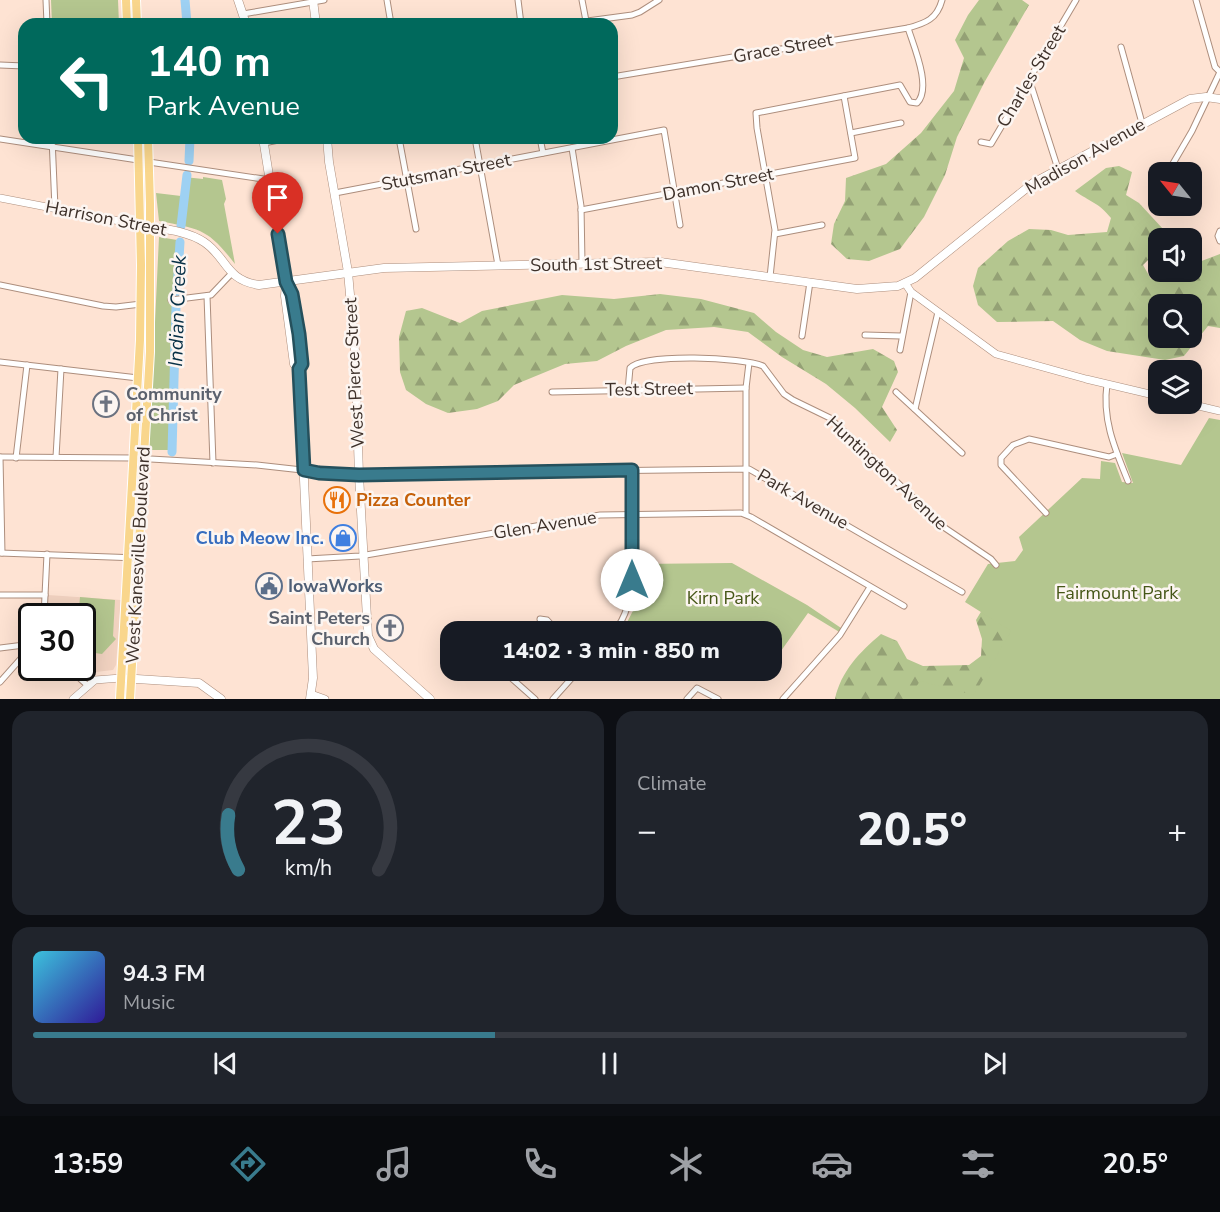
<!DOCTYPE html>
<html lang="en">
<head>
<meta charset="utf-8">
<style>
	:root { --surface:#171b24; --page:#20242c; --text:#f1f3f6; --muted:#9ea1a6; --line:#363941; --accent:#397b8d }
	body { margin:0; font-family:"Nunito Sans",sans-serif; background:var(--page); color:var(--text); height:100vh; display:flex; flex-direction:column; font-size:22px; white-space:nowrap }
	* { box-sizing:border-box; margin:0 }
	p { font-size:20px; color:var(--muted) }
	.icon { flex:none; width:33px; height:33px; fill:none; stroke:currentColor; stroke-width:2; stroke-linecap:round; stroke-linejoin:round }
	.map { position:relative; height:699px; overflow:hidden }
	.panel { display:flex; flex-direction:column; gap:12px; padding:12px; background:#0d0f14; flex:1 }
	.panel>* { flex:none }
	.hud { position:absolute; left:18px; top:18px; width:600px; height:126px; border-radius:18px; box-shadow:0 6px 24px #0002; background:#00695c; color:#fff; overflow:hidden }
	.needle { width:39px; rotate:300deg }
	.tools { position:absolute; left:1148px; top:162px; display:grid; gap:12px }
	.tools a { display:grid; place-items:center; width:54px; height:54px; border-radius:12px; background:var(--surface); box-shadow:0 6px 24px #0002; font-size:30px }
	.speed { position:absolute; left:18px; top:603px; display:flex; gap:12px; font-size:30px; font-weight:700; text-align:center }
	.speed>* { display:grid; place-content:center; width:78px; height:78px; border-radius:50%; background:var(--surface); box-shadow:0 6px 24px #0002; line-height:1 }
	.speed .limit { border:3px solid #111; border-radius:9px; background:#fff; color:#111 }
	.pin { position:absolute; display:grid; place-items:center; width:51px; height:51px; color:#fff; margin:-62px -26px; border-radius:50% 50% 50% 0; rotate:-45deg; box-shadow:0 0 6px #0007 }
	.pin .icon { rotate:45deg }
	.me { position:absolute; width:66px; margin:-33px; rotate:0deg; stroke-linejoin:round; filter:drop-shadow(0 0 4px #0008) }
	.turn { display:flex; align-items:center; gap:21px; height:126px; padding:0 30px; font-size:27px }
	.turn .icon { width:78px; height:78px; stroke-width:2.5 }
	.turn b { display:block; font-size:42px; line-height:51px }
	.big { font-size:45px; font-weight:800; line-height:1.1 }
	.panel .tile { flex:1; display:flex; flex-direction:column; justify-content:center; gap:9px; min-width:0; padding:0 21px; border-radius:18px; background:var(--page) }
	.panel .dial { align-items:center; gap:0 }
	.dial svg { height:156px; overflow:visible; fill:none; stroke:var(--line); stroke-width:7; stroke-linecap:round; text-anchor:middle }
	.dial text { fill:var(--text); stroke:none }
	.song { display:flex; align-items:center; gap:18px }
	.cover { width:72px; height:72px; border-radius:9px; background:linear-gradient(135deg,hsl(190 70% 55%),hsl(250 70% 35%)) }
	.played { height:6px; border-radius:3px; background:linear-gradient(90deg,var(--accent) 40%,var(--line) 40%) }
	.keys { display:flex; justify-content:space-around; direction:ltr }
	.heat { display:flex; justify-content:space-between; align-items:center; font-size:33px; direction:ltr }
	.panel .tiles { flex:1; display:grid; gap:12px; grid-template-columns:1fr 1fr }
	.tile:last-child { grid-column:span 2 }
	.trip { position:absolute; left:440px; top:621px; width:342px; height:60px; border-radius:18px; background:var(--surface); box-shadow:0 6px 24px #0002; font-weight:800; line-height:60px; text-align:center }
	.tabs { display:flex; height:96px; justify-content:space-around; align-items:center; background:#090b0e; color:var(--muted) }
	.tabs .icon { width:42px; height:42px }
	.tabs .on { color:var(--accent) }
	.tabs b { font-size:27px; color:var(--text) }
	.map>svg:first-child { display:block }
</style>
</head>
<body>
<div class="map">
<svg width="1220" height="699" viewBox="0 0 1220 699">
	<defs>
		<pattern id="forest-firs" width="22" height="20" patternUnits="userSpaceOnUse" patternTransform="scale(1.5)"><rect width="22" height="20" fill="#b4c68f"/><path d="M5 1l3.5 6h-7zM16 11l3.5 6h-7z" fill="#94a175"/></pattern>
	</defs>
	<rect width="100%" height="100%" fill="#fee3d3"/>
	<path fill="#f2d3c1" d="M48 595 121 600 116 665 113 670 96 672 86 676 77 668H82V616H46Z"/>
	<g fill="url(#forest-firs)" fill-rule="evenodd">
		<path d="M979 0H1022L1029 5 984 83 957 137 945 175 924 217 900 249 869 261 847 259 831 244 834 224 845 201 846 178 886 164 921 133 954 91 964 58 955 40 968 15Z"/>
		<path d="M1119 166 1132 172 1126 195 1139 203 1163 229 1160 238H1158L1156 252 1143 265 1151 279 1173 272H1191V265L1220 254V328L1208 326 1184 356 1165 360 1107 351 1080 340 1053 321 997 322 978 305 973 286 978 268 1008 241 1029 229 1051 230 1068 235 1107 232 1111 218C1098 202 1090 202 1075 191L1106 168ZM1158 304H1191V338H1158Z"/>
		<path d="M660 294 701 299 754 313 776 332 803 350 827 357 873 349 894 361 898 372 882 407 897 430 890 442 855 408 826 384 782 357 748 332 714 327 666 330 626 346 597 361 565 364 514 385 498 401 477 409 448 413 426 404 406 390 400 372 399 337 406 311 422 308 460 323 482 311 562 295 614 299Z"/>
		<path d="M985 605 1021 631 978 699H835C841 671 860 652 881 634L897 641 907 659 923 666 969 665 981 656 982 639 976 620Z"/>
	</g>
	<g fill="#b4c68f">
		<path d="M51 0H118L119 24H52Z"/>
		<path d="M184 177 203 179V177L222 180 226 199 224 204 235 264C208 229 201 229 159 221L156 193 181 196Z"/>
		<path d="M159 237 183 241 175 294 176 450H149Z"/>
		<path d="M1209 418 1220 420V699H908L920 681 974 695 1011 631 965 602 988 564 1015 561 1023 550 1019 537 1082 478 1100 479 1101 461 1115 463 1122 482 1133 483 1122 453 1181 465Z"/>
		<path d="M732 563 807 605 844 630 841 633 808 613 771 665V632H622L636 605 639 564Z"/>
		<path d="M80 597 115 600 113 636 116 639 102 654 95 653 83 642V631H87L89 609 79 608Z"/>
	</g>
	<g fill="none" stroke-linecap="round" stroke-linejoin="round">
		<g stroke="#9ed1f3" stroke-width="9">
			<path d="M185 0 187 24"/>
			<path d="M189 161 190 138"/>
			<path d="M181 226 187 175"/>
			<path d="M172 452 176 307 180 242"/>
		</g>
		<defs>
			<g id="minor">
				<path d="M46 0 47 24"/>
				<path d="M387 0 391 24"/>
				<path d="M518 0 521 24"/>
				<path d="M582 0 586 21"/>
				<path d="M1196 0 1215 67 1220 72"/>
				<path d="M243 14 324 0"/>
				<path d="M565 24 632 15 640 12 659 0"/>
				<path d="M1121 47 1142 123"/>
				<path d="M0 65 24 66"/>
				<path d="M612 77 908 28C926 23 937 19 942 0"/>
				<path d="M1028 82 1032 88 1058 169"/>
				<path d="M851 133 901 123"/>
				<path d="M52 138 55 208"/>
				<path d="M399 138 416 229"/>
				<path d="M475 138 498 265"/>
				<path d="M540 138 543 153"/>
				<path d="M0 139 138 160"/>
				<path d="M981 142 991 144 1076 0"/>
				<path d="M264 143 288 138"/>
				<path d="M572 148 581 206 582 263"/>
				<path d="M149 162 270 180"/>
				<path d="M1168 172 1192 131 1220 72"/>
				<path d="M335 193 664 130 680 225"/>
				<path d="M581 210 855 158 844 96"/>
				<path d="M1220 231 1218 236 1220 241"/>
				<path d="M775 234 822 225"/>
				<path d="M770 277 775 230 757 128 756 113 900 85 910 102 917 103C932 88 914 47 908 28"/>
				<path d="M0 285 103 306 116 307 141 304"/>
				<path d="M207 296 213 463"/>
				<path d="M171 300 211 295 232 273"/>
				<path d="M865 335 901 336"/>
				<path d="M802 336 810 282"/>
				<path d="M900 350 911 292"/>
				<path d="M0 362 138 378"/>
				<path d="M1107 384C1102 420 1115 449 1128 481"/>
				<path d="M628 390 630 368C644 353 743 357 763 366L784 394 793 400 830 418 945 528 991 559 996 565"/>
				<path d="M552 392 746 388"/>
				<path d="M896 392 962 453"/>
				<path d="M915 409 938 312"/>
				<path d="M0 457 133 458 257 465 338 474 749 469 962 592"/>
				<path d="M0 457 2 553"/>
				<path d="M56 457 61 369"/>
				<path d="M16 458 27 365"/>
				<path d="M1046 513 1001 465V458L1013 445 1029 439 1109 457 1117 454"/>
				<path d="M746 514V388L749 363"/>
				<path d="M0 553 138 558"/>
				<path d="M307 559 360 556 600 515 741 513 751 517 904 606"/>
				<path d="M0 595H45"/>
				<path d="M44 616 47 554"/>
				<path d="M540 619 547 620 558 632"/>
				<path d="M614 632C627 616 630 599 632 580V470"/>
				<path d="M0 648 32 644"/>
				<path d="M68 668 87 685"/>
				<path d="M509 676 535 699"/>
				<path d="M0 682 32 646"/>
				<path d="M553 699 579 670"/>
				<path d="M687 699 697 688 718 699"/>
				<path d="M783 699 840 635 870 587"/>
			</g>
			<g id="tertiary">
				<path d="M0 198 140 225"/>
				<path d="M905 283 911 292 996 354 1086 379 1158 396"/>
				<path d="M1190 404 1220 411"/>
				<path d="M311 694 325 699"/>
				<path d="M73 699 95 680 121 678"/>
			</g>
			<g id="secondary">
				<path d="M238 0 246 24"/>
				<path d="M313 0 316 24"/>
				<path d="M263 138 286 282 285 296 294 364 299 369"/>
				<path d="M327 138 329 162 348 272 355 351 359 475 368 636 374 649 430 699"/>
				<path d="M145 226C164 229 188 231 204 242 227 257 225 280 259 285L384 268 660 262 857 289 898 286 915 278 1033 183 1190 99 1206 97 1220 99"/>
				<path d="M286 282 292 294 302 364 299 369 313 678 310 699"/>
				<path d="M121 678 199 683 221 699"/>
			</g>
			<g id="primary">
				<path d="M126 0 127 24"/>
				<path d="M136 0 137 24"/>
				<path d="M120 699 140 340 141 265 138 138"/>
				<path d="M130 699 150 352V204L148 138"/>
			</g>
		</defs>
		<use href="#minor" stroke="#ad8e7d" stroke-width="7"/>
		<use href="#tertiary" stroke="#ad8e7d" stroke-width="8"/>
		<use href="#secondary" stroke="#ad8e7d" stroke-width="9"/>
		<use href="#primary" stroke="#fff" stroke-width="10"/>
		<use href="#minor" stroke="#fff" stroke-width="5"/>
		<use href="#tertiary" stroke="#fff" stroke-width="7"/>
		<use href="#secondary" stroke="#fff" stroke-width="8"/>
		<use href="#primary" stroke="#f9d68c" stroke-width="8"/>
	</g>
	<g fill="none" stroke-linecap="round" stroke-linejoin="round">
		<defs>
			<path id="route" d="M278 234 286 282 292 294 299 334 302 364 299 369 304 470 319 473 359 475 632 470V580"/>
		</defs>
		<use href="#route" stroke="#25505c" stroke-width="15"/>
		<use href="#route" stroke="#397b8d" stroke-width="10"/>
	</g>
	<defs>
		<symbol id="church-ring" viewBox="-11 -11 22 22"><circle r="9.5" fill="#fcf5f1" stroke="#6b7280" stroke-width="1.5"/><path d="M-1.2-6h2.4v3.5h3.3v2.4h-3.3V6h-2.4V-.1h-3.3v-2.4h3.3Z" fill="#6b7280"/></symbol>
		<symbol id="restaurant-ring" viewBox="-11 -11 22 22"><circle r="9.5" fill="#fcf5f1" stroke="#e8710a" stroke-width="1.5"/><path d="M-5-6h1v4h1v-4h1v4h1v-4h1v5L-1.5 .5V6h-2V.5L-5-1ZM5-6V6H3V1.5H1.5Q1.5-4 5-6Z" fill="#e8710a"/></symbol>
		<symbol id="shop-ring" viewBox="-11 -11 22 22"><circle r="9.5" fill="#fcf5f1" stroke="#3f7fe0" stroke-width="1.5"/><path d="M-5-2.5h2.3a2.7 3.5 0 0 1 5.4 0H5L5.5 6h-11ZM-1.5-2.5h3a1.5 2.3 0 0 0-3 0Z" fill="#3f7fe0"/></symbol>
		<symbol id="civic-ring" viewBox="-11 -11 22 22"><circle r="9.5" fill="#fcf5f1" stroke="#5c6f8a" stroke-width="1.5"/><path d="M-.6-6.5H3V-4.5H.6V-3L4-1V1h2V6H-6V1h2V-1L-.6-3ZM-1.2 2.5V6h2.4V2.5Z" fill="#5c6f8a"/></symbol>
	</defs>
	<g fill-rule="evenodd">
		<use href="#church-ring" x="91" y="389" width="30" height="30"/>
		<use href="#restaurant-ring" x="322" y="485" width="30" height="30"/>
		<use href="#shop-ring" x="328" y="523" width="30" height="30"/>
		<use href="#civic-ring" x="254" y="571" width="30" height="30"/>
		<use href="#church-ring" x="375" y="613" width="30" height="30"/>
	</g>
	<g text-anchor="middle" stroke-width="5" stroke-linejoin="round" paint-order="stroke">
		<g font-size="18" fill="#3e312a" stroke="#fcf5f1">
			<text transform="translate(783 48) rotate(-10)" y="6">Grace Street</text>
			<text transform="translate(1031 76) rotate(-59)" y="6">Charles Street</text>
			<text transform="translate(1085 156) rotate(-30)" y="6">Madison Avenue</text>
			<text transform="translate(446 172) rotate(-11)" y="6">Stutsman Street</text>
			<text transform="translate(718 184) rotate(-11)" y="6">Damon Street</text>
			<text transform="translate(106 218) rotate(11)" y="6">Harrison Street</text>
			<text transform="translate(596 264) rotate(-1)" y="6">South 1st Street</text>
			<text transform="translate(354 373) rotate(-93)" y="6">West Pierce Street</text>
			<text transform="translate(649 389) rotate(-1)" y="6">Test Street</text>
			<text transform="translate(887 473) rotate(43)" y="6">Huntington Avenue</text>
			<text transform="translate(803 499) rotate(30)" y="6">Park Avenue</text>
			<text transform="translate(545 525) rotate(-9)" y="6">Glen Avenue</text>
			<text transform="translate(138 555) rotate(-87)" y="6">West Kanesville Boulevard</text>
		</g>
		<g font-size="18" font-weight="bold" fill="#5b616d" stroke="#fcf5f1" text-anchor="start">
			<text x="126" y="400">Community<tspan x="126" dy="21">of Christ</tspan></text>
			<text x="370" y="624" text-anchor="end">Saint Peters<tspan x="370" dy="21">Church</tspan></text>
		</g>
		<g font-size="18" font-weight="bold" fill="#c56008" stroke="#fcf5f1" text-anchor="start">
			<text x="356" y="506">Pizza Counter</text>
		</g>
		<g font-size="18" font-weight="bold" fill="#366cbe" stroke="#fcf5f1" text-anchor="end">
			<text x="324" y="544">Club Meow Inc.</text>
		</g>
		<g font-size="18" font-weight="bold" fill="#4e5e75" stroke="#fcf5f1" text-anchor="start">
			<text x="288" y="592">IowaWorks</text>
		</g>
		<g font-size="18" fill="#465717" stroke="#fcf5f1">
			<text x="1117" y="599">Fairmount Park</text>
			<text x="723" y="604">Kirn Park</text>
		</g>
		<g font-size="20" font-style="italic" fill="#063046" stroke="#fcf5f1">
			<text transform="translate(177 311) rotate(-88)" y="7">Indian Creek</text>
		</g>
	</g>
</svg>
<div class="tools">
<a><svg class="needle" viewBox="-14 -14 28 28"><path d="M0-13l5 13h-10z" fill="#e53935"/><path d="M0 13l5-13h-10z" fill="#9ea1a6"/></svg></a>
<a><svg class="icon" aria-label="sound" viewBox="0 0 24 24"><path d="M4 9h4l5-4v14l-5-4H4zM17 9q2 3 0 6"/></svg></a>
<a><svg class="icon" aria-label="search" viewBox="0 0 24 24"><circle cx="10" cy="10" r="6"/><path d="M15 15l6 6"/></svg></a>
<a><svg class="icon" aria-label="layers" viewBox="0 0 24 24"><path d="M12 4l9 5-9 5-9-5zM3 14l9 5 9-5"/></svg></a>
</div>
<div class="speed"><div class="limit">30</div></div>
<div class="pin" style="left:278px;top:234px;background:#d93025"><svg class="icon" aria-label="arrive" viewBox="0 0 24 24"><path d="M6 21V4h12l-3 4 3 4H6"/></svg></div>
<svg class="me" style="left:632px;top:580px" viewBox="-20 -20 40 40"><circle r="19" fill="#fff"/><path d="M0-13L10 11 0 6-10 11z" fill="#397b8d"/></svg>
<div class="trip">14:02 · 3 min · 850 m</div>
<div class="hud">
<div class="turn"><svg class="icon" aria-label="left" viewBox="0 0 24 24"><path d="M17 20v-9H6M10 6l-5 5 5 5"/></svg><div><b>140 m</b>Park Avenue</div></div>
</div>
</div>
<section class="panel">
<div class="tiles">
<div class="tile dial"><svg viewBox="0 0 100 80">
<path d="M14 69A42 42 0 1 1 86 69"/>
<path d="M14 69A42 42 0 0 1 9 41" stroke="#397b8d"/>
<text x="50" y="56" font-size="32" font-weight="700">23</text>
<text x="50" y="72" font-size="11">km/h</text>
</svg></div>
<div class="tile"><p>Climate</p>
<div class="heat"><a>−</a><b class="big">20.5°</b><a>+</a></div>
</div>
<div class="tile">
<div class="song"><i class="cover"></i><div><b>94.3 FM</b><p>Music</p></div></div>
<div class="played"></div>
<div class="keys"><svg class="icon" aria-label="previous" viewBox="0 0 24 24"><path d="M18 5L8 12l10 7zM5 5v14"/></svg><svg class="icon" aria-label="pause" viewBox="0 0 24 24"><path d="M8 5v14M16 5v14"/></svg><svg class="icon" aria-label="next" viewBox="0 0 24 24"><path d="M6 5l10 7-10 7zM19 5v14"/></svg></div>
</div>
</div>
</section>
<nav class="tabs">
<b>13:59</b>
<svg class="icon on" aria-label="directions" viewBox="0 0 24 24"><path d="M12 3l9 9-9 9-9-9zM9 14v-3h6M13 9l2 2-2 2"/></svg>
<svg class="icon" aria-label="music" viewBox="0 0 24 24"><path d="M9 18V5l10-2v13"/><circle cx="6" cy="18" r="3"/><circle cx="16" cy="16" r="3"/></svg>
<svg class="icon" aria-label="phone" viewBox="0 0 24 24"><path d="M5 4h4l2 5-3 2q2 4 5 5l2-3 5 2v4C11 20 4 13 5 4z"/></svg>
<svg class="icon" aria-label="climate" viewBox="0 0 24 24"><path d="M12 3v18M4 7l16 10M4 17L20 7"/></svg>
<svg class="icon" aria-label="car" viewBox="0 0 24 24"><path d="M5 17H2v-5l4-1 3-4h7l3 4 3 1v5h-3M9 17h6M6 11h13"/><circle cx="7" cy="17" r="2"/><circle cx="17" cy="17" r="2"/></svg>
<svg class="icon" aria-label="filters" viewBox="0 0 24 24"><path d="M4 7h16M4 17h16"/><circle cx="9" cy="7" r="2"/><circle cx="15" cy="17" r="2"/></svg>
<b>20.5°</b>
</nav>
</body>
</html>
